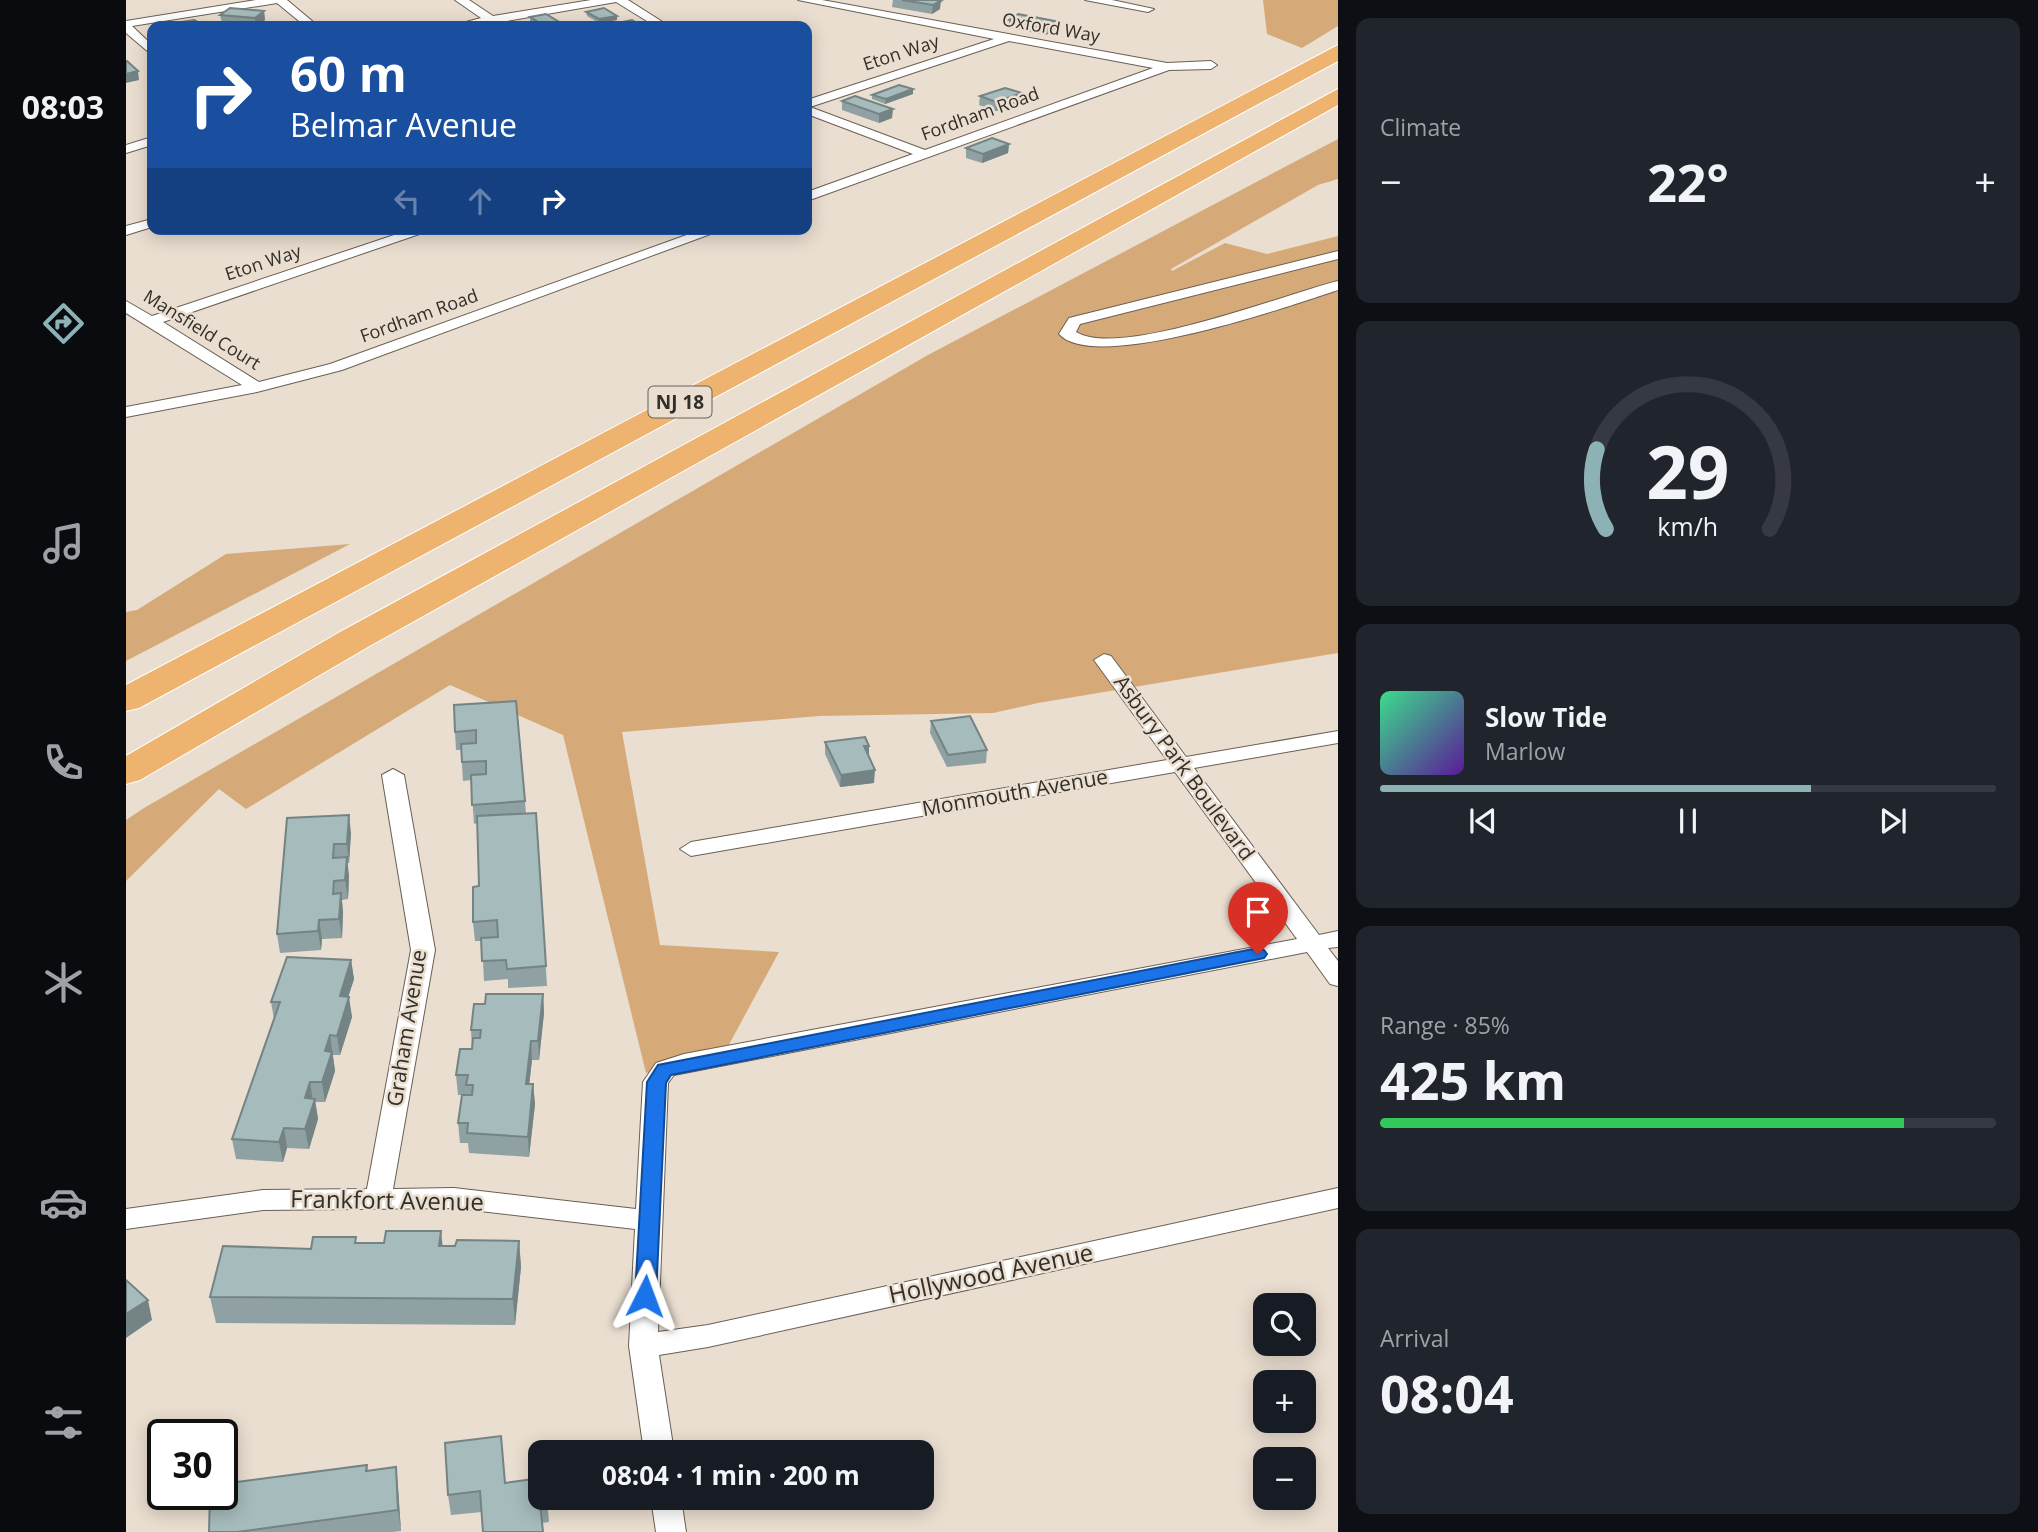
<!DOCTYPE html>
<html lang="en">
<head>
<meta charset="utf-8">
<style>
	:root { --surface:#171b24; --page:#20242c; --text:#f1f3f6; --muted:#9ea1a6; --line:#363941; --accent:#8db2b6 }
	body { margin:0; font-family:"Open Sans",sans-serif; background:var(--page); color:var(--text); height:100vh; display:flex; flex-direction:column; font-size:26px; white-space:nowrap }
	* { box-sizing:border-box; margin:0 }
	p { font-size:23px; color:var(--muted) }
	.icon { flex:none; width:38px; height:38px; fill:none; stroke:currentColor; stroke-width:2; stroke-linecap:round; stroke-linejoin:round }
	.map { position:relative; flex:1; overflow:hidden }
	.drawer { display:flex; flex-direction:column; gap:18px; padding:18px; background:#0d0f14; width:700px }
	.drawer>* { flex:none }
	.guide { position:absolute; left:21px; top:21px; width:665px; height:214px; border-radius:14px; box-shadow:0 4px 18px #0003; background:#1a4fa0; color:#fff; overflow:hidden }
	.tools { position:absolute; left:1127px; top:1293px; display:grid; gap:14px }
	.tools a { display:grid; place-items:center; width:63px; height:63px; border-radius:14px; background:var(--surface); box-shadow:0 4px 18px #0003; font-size:35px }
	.speed { position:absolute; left:21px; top:1419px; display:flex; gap:14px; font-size:35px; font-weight:700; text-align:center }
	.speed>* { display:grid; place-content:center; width:91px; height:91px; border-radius:50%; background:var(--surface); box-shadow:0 4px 18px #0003; line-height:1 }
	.speed .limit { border:4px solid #111; border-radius:10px; background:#fff; color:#111 }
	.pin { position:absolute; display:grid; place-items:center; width:60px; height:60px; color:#fff; margin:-72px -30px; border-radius:50% 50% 50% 0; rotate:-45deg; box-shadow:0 0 7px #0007 }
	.pin .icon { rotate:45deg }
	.me { position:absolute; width:77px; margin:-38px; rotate:3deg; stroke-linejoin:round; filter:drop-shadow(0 0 5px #0008) }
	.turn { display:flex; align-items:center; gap:24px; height:147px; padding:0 28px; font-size:32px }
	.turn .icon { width:91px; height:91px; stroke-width:2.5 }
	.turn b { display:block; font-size:49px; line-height:60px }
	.lanes { display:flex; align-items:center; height:66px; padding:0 28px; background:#0003; justify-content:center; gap:35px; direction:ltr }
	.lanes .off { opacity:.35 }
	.big { font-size:52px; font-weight:700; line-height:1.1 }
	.drawer .widget { flex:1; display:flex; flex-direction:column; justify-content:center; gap:10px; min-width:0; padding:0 24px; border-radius:14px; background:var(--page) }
	.drawer .dial { align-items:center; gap:0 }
	.dial svg { height:182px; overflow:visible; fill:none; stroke:var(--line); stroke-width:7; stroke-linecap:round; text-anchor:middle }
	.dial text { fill:var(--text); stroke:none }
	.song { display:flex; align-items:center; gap:21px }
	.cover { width:84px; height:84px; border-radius:10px; background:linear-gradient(135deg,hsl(150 70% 55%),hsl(270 70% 35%)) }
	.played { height:7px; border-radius:4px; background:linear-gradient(90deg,var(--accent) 70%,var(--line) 70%) }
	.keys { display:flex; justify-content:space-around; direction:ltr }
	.heat { display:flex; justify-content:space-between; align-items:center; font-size:38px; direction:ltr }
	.charge { height:10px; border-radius:5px; background:linear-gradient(90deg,#34c759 85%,var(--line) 0) }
	.trip { position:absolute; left:402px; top:1440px; width:406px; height:70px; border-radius:14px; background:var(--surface); box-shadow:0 4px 18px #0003; font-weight:700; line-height:70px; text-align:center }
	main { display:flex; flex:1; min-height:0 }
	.tab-bar { display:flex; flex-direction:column; width:126px; justify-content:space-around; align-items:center; background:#090b0e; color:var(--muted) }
	.tab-bar .icon { width:49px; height:49px }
	.tab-bar .active { color:var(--accent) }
	.tab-bar b { font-size:32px; color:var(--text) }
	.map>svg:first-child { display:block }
</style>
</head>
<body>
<main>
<nav class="tab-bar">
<b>08:03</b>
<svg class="icon active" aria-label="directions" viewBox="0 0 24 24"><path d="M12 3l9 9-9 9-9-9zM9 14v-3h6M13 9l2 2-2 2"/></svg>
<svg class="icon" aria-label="music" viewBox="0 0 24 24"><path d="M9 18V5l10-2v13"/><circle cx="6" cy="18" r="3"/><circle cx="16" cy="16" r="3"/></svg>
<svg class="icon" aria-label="phone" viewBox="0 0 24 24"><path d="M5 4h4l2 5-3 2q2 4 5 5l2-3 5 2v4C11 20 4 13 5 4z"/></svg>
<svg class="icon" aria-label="climate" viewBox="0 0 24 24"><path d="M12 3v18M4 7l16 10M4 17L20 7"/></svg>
<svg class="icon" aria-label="car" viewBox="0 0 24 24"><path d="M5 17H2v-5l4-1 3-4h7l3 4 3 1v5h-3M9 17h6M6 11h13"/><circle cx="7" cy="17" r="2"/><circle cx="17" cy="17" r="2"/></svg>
<svg class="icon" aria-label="filters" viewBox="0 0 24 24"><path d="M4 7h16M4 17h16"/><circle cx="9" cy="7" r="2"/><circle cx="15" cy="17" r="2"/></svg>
</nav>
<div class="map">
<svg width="1212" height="1532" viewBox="0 0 1212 1532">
	<rect width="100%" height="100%" fill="#eaded0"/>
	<g fill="#d6aa78">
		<path d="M1137 0H1212V26L1176 48 1141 34Z"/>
		<path d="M1212 139V179L1192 185 1045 269 1046 271 1099 243 1141 254 1212 236V653L912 703 867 713 693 716 496 732 534 945 653 952 599 1052 520 1073 437 735 324 685 120 809 93 789 0 881V820L18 808 802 355Z"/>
		<path d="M224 544 0 661V612L11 610 100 554Z"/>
	</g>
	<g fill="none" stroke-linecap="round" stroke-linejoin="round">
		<defs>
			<g id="street">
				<path d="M130 0H161L192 26H179L151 3 6 26 26 45V55L0 33V21Z"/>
				<path d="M329 0H343L367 16 465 0H502L543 26H529L490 2 375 22V26H325L355 18Z"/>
				<path d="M672 0H696L1041 63 1085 61 1091 65 1085 69 1043 70 681 201V192L787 154 681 114V100L868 39ZM883 41 1027 68 799 150 684 107Z"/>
				<path d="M959 0H986L1028 9 1022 12Z"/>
				<path d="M26 137V145L0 153V145Z"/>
				<path d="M26 219V227L0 235V226Z"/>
				<path d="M286 229H308L37 322 133 382 204 364 577 229H598L216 370 131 392 0 417V407L116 385 0 313V301L26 316Z"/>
				<path d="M1212 251V259L954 324 950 332C995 359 1159 294 1212 281V290C1164 306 969 374 933 334L943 318Z"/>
				<path d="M978 654 985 656 1060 757 1212 731V743L1068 768 1193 935 1212 931V947L1202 948 1212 961V986L1204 984 1181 952 548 1075 542 1083 532 1332 582 1325 1212 1188V1208L582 1347 533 1355 548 1452H518L503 1346 509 1229 328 1208 137 1210 0 1229V1209L137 1190 241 1189 285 950 256 775 267 769 278 775 309 950 267 1189 328 1188 510 1209 517 1082 530 1063 558 1054 1171 939 1049 772 565 856 554 849 565 842 1041 760 968 660Z"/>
				<path d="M525 1498H555L560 1532H530Z"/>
			</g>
			<g id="highway">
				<path d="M1212 45V61L13 708 0 711V685Z"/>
				<path d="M1212 89V105L240 648 14 780 0 784V756L214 632Z"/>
			</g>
		</defs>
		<use href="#street" stroke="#6a5f54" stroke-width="2"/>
		<use href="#highway" stroke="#fff" stroke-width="2"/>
		<use href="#street" fill="#fff" fill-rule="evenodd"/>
		<use href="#highway" fill="#edb36f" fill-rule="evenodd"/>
	</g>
	<g fill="#8fa1a2">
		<path d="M767 0H810L814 9 806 14 766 7Z"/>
		<path d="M138 11 139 20 130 26 96 23 94 15Z"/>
		<path d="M460 12 491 16V20L473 23 461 16Z"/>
		<path d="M404 17 440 26H406L404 25Z"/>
		<path d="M883 20 929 21V29L920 35 883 28Z"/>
		<path d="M787 89V94L759 104 746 99V95Z"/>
		<path d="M896 93 895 102 870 111 853 105 854 96Z"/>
		<path d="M716 101 766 118 753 123 716 110Z"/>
		<path d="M883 144 882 153 856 163 840 158V148Z"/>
		<path d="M390 701 400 813H410L421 986 382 988V979L358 981 356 941H349L347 922 353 886 351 823 348 824 345 780 337 781 335 750H330L329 732Z"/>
		<path d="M805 721 861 750 860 763 821 767 804 733Z"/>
		<path d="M699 742 743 757 748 783 714 787 699 754Z"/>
		<path d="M161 818 225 833 223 863H221L223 876 222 899 216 900 217 912 216 938 196 939 195 950 154 953 151 934Z"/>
		<path d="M225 960 228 979 222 997 226 1017 214 1055H207V1056L209 1071 199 1102H189L192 1119 183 1149 161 1148 157 1162 110 1159 106 1139 148 1019 145 1002Z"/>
		<path d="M417 994 418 1013 413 1060H406L403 1084H407L409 1104 403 1157 343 1153 342 1143H334L332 1123 341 1095H332L330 1075 346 1049 345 1030 359 1004Z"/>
		<path d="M393 1241 395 1267 389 1325 90 1323 84 1297 185 1249 231 1243 329 1246Z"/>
		<path d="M241 1465 242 1471 270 1467 272 1488 275 1531 266 1532H83Z"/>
		<path d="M379 1483 421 1498 423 1522 416 1523 356 1512 325 1515 322 1495Z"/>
	</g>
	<g fill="#748384">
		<path d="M815 1 814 9 806 14 807 5Z"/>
		<path d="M138 11 139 20 130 26 129 18Z"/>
		<path d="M491 16V20L473 23V19Z"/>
		<path d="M929 21V29L920 35 921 26Z"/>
		<path d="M12 71 13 80 0 83V74Z"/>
		<path d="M787 89V94L759 104 760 99Z"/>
		<path d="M896 93 895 102 870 111V102Z"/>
		<path d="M767 109 766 118 753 123V114Z"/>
		<path d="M883 144 882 153 856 163 857 154Z"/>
		<path d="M738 746H743V758Z"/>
		<path d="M749 770 748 783 714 787 715 775Z"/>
		<path d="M223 815 225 833 223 863 221 844Z"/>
		<path d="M221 857 223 876 222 899 219 880Z"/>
		<path d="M215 893 217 912 216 938 213 919Z"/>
		<path d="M193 920 196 939 195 950 192 931Z"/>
		<path d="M225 960 228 979 216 1016 214 996Z"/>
		<path d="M417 994 418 1013 413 1060 412 1041Z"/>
		<path d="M223 997 226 1017 214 1055 211 1036Z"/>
		<path d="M204 1035 209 1071 199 1102 196 1082 199 1051Z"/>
		<path d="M405 1041 406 1060 401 1104 400 1084Z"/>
		<path d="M184 1082 187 1102 179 1098Z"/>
		<path d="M407 1084 409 1104 403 1157 402 1137Z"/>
		<path d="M189 1099 192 1119 183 1149 179 1129Z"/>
		<path d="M158 1128 161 1148 157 1162 153 1142Z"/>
		<path d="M315 1231 318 1258 313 1246Z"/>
		<path d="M393 1241 395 1267 389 1325 387 1299Z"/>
		<path d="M22 1300 26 1320 0 1338V1314Z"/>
		<path d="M270 1467 272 1488 275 1531 272 1510Z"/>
	</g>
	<g fill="#a6bbbc" stroke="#748384" stroke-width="2">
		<path d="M776 0H810L815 1 807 5Z"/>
		<path d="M104 8 138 11 129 18 94 15Z"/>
		<path d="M478 8 491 16 473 19 460 12Z"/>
		<path d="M420 14 440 26H419L404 17Z"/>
		<path d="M892 14 929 21 921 26 883 20Z"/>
		<path d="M68 20 76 24 66 26H39L37 25Z"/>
		<path d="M506 20 516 26H491L486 24Z"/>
		<path d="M0 61H1L12 71 0 74Z"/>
		<path d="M773 85 787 89 760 99 746 95Z"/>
		<path d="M879 88 896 93 870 102 854 96Z"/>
		<path d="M729 96 767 109 753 114 716 101Z"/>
		<path d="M866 138 883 144 857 154 840 148Z"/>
		<path d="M390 701 399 801 346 805 345 775 360 774V761L336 762 335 744 350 743V730L329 732 328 705Z"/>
		<path d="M844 716 861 750 822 755 805 721Z"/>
		<path d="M739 737 743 746H738L749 770 715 775 699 742Z"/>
		<path d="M410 813 420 966 381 969 380 960 356 961 355 938 372 937 371 920 347 922V887L353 886 351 816Z"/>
		<path d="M223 815 221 844H208L207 858 221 857 219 880 208 881 207 894 215 893 213 919 193 920 192 931 151 934 161 818Z"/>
		<path d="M161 957 225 960 214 996 223 997 211 1036 204 1035 199 1051 206 1052 196 1082H184L179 1098 189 1099 179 1129 158 1128 153 1142 106 1139 154 1002H145Z"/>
		<path d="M360 994H417L412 1041H405L400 1084H407L402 1137 341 1133 342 1123H332L336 1095H346L347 1085H340L342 1075H330L334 1049H346L347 1038H354L355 1030H345L348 1004H359Z"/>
		<path d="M260 1231H315L313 1246H329L331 1240 393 1241 387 1299 84 1297 97 1246 185 1249 187 1237H230L229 1243H258Z"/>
		<path d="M0 1280 22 1300 0 1314Z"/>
		<path d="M375 1436 379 1483 415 1478V1498H421V1502L414 1503 417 1532H357L354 1491 322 1495 319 1443Z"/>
		<path d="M241 1465 240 1471 270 1467 272 1510 111 1532H83L84 1494H96V1484Z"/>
	</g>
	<path fill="#1a73e8" stroke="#114b97" stroke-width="2" d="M1132 948 1138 950 1141 954 1138 958 545 1075 540 1083 530 1296 527 1302H512L509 1296 521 1082 532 1065Z"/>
	<g text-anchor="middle" stroke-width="5" stroke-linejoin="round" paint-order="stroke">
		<g font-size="18" fill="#322e28" stroke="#eaded0">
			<text transform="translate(925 28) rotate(10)" y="6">Oxford Way</text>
			<text transform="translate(775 53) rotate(-18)" y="6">Eton Way</text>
			<text transform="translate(854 114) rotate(-20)" y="6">Fordham Road</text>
			<text transform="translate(137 263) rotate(-18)" y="6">Eton Way</text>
			<text transform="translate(293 316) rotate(-20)" y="6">Fordham Road</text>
			<text transform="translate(76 330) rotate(32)" y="6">Mansfield Court</text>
		</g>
		<rect fill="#eaded0" stroke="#69635a" stroke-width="2" x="522.5" y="386.5" width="63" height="31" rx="5"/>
		<g font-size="19" font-weight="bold" fill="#322e28">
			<text x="554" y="409">NJ 18</text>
		</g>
		<g font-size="21" fill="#322e28" stroke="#eaded0">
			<text transform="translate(1058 768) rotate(54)" y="7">Asbury Park Boulevard</text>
			<text transform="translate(889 793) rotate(-10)" y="7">Monmouth Avenue</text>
			<text transform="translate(281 1028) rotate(-81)" y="7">Graham Avenue</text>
		</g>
		<g font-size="24" fill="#322e28" stroke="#eaded0">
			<text transform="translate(261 1201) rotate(1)" y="8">Frankfort Avenue</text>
			<text transform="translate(865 1274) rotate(-12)" y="8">Hollywood Avenue</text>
		</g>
	</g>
</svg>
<div class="tools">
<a><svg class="icon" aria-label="search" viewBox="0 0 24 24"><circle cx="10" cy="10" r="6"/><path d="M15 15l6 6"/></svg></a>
<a>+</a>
<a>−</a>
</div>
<div class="speed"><div class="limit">30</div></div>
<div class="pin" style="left:1132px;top:954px;background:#d93025"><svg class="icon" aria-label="arrive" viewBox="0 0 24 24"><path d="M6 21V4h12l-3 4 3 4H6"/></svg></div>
<svg class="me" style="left:519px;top:1296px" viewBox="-20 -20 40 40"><path d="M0-17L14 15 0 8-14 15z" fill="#1a73e8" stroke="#fff" stroke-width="4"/></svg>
<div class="trip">08:04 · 1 min · 200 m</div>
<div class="guide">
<div class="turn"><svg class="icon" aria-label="right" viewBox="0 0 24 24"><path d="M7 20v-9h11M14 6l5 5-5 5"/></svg><div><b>60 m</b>Belmar Avenue</div></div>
<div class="lanes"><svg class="icon off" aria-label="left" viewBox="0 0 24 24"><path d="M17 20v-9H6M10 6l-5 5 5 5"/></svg><svg class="icon off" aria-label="ahead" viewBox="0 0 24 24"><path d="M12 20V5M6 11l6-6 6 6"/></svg><svg class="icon" aria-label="right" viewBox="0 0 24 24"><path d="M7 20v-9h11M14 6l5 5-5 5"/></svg></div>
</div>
</div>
<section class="drawer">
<div class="widget"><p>Climate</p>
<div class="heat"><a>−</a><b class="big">22°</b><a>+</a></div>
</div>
<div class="widget dial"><svg viewBox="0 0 100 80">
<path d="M14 69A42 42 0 1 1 86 69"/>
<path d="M14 69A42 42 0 0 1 10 34" stroke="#8db2b6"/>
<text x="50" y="56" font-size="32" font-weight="700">29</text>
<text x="50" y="72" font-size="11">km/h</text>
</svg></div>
<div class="widget">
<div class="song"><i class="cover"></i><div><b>Slow Tide</b><p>Marlow</p></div></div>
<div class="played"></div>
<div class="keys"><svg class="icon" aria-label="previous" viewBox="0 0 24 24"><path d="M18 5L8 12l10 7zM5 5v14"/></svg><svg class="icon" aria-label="pause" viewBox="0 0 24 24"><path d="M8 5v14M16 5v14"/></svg><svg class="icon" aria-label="next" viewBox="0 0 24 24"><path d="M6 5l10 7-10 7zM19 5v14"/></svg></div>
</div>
<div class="widget"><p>Range · 85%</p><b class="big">425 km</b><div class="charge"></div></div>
<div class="widget"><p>Arrival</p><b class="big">08:04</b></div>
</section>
</main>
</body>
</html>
